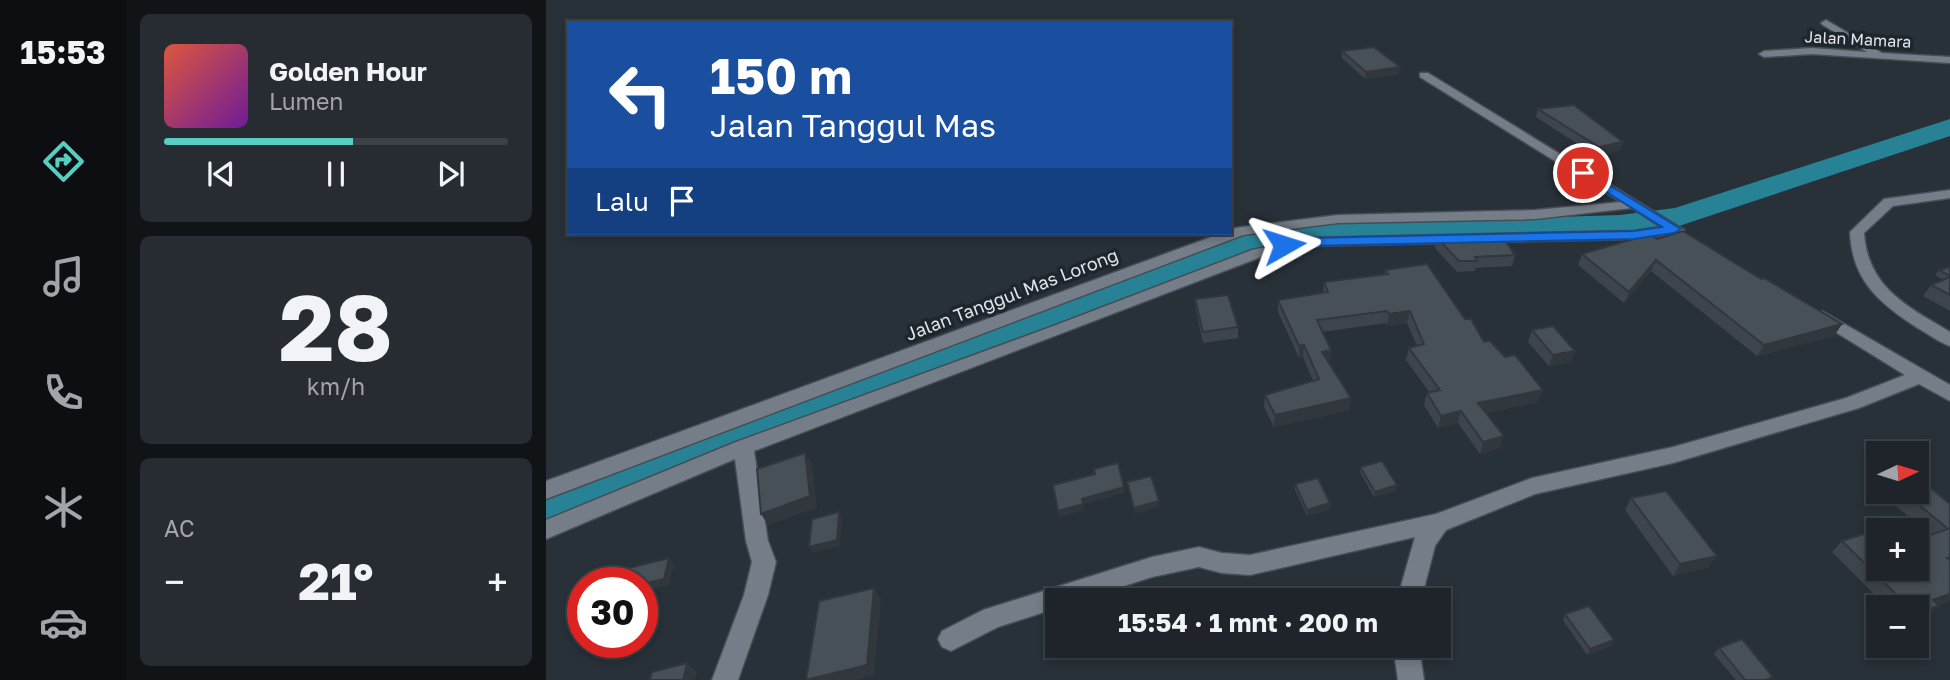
<!DOCTYPE html>
<html lang="id">
<head>
<meta charset="utf-8">
<style>
	:root { --surface:#1e242a; --page:#262c32; --text:#f1f3f6; --muted:#a1a4a8; --line:#3c4147; --accent:#57cec2 }
	body { margin:0; font-family:"Golos Text",sans-serif; background:var(--page); color:var(--text); height:100vh; display:flex; flex-direction:column; font-size:26px; white-space:nowrap }
	* { box-sizing:border-box; margin:0 }
	p { font-size:23px; color:var(--muted) }
	.icon { flex:none; width:38px; height:38px; fill:none; stroke:currentColor; stroke-width:2; stroke-linecap:round; stroke-linejoin:round }
	.map { position:relative; flex:1; overflow:hidden }
	.sheet { display:flex; flex-direction:column; gap:14px; padding:14px; background:#101417; width:420px }
	.sheet>* { flex:none }
	.hud { position:absolute; left:21px; top:21px; width:665px; height:214px; border-radius:0px; box-shadow:0 4px 10px #0003,0 0 0 2px var(--line); background:#1a4fa0; color:#fff; overflow:hidden }
	.needle { width:46px; rotate:86deg }
	.fabs { position:absolute; left:1320px; top:441px; display:grid; gap:14px }
	.fabs a { display:grid; place-items:center; width:63px; height:63px; border-radius:0px; background:var(--surface); box-shadow:0 4px 10px #0003,0 0 0 2px var(--line); font-size:35px }
	.speed { position:absolute; left:21px; top:567px; display:flex; gap:14px; font-size:35px; font-weight:700; text-align:center }
	.speed>* { display:grid; place-content:center; width:91px; height:91px; border-radius:50%; background:var(--surface); box-shadow:0 4px 10px #0003,0 0 0 2px var(--line); line-height:1 }
	.speed .limit { border:10px solid #d22; background:#fff; color:#111 }
	.pin { position:absolute; display:grid; place-items:center; width:60px; height:60px; color:#fff; margin:-30px; border:4px solid #fff; border-radius:50%; box-shadow:0 2px 7px #0007 }
	.me { position:absolute; width:77px; margin:-38px; rotate:84deg; stroke-linejoin:round; filter:drop-shadow(0 0 5px #0008) }
	.turn { display:flex; align-items:center; gap:24px; height:147px; padding:0 28px; font-size:32px }
	.turn .icon { width:91px; height:91px; stroke-width:2.5 }
	.turn b { display:block; font-size:49px; line-height:60px }
	.then { display:flex; align-items:center; height:66px; padding:0 28px; background:#0003; gap:14px; font-size:26px }
	.big { font-size:52px; font-weight:700; line-height:1.1 }
	.sheet .tile { flex:1; display:flex; flex-direction:column; justify-content:center; gap:10px; min-width:0; padding:0 24px; border-radius:10px; background:var(--page) }
	.sheet .dial { align-items:center; gap:0 }
	.dial b { font-size:91px; line-height:1 }
	.song { display:flex; align-items:center; gap:21px }
	.cover { width:84px; height:84px; border-radius:10px; background:linear-gradient(135deg,hsl(10 70% 55%),hsl(280 70% 35%)) }
	.played { height:7px; border-radius:4px; background:linear-gradient(90deg,var(--accent) 55%,var(--line) 55%) }
	.keys { display:flex; justify-content:space-around; direction:ltr }
	.heat { display:flex; justify-content:space-between; align-items:center; font-size:38px; direction:ltr }
	.trip { position:absolute; left:499px; top:588px; width:406px; height:70px; border-radius:0px; background:var(--surface); box-shadow:0 4px 10px #0003,0 0 0 2px var(--line); font-weight:700; line-height:70px; text-align:center }
	main { display:flex; flex:1; min-height:0 }
	.menu { display:flex; flex-direction:column; width:126px; justify-content:space-around; align-items:center; background:#0c0e11; color:var(--muted) }
	.menu .icon { width:49px; height:49px }
	.menu .on { color:var(--accent) }
	.menu b { font-size:32px; color:var(--text) }
	.map>svg:first-child { display:block }
</style>
</head>
<body>
<main>
<nav class="menu">
<b>15:53</b>
<svg class="icon on" aria-label="directions" viewBox="0 0 24 24"><path d="M12 3l9 9-9 9-9-9zM9 14v-3h6M13 9l2 2-2 2"/></svg>
<svg class="icon" aria-label="music" viewBox="0 0 24 24"><path d="M9 18V5l10-2v13"/><circle cx="6" cy="18" r="3"/><circle cx="16" cy="16" r="3"/></svg>
<svg class="icon" aria-label="phone" viewBox="0 0 24 24"><path d="M5 4h4l2 5-3 2q2 4 5 5l2-3 5 2v4C11 20 4 13 5 4z"/></svg>
<svg class="icon" aria-label="climate" viewBox="0 0 24 24"><path d="M12 3v18M4 7l16 10M4 17L20 7"/></svg>
<svg class="icon" aria-label="car" viewBox="0 0 24 24"><path d="M5 17H2v-5l4-1 3-4h7l3 4 3 1v5h-3M9 17h6M6 11h13"/><circle cx="7" cy="17" r="2"/><circle cx="17" cy="17" r="2"/></svg>
</nav>
<section class="sheet">
<div class="tile">
<div class="song"><i class="cover"></i><div><b>Golden Hour</b><p>Lumen</p></div></div>
<div class="played"></div>
<div class="keys"><svg class="icon" aria-label="previous" viewBox="0 0 24 24"><path d="M18 5L8 12l10 7zM5 5v14"/></svg><svg class="icon" aria-label="pause" viewBox="0 0 24 24"><path d="M8 5v14M16 5v14"/></svg><svg class="icon" aria-label="next" viewBox="0 0 24 24"><path d="M6 5l10 7-10 7zM19 5v14"/></svg></div>
</div>
<div class="tile dial"><b>28</b><p>km/h</p></div>
<div class="tile"><p>AC</p>
<div class="heat"><a>−</a><b class="big">21°</b><a>+</a></div>
</div>
</section>
<div class="map">
<svg width="1404" height="680" viewBox="0 0 1404 680">
	<rect width="100%" height="100%" fill="#283038"/>
	<g fill="none" stroke-linecap="round" stroke-linejoin="round">
		<path fill="#278296" fill-rule="evenodd" d="M1404 119V136L1133 226 1074 235 747 245 712 251 0 527V487L693 235 747 225 1074 215 1129 208Z"/>
		<defs>
			<g id="street">
				<path d="M1280 20 1336 53 1404 57V63L1266 54 1218 57 1213 54 1218 51 1266 48 1321 52 1277 25 1275 23Z"/>
				<path d="M874 73H882L1138 230 1131 234 1088 239 762 246 715 257 208 451 222 541 230 562 222 595 192 680H166L198 595 206 562 200 541 189 459 0 539V520L190 442 510 325 706 250 762 238 1088 231 1115 227 1086 208 989 219 792 223 697 235 0 499V481L676 233H684V230L689 228 792 215 989 210 1075 202 874 77Z"/>
				<path d="M1404 190V198L1347 206 1318 233C1322 288 1361 306 1404 332V346C1392 342 1381 333 1370 327 1332 302 1306 280 1304 232L1338 199Z"/>
				<path d="M1276 311 1404 385V401L1373 384 1313 408 1127 463 989 494 900 530 889 546 875 600H851L869 537 704 575 676 573 653 567 606 577 535 600H511V608L452 627 405 651 396 647 392 639 396 631 437 610 606 557 653 547 676 553 704 555 890 514 986 478 1127 447 1300 398 1359 375 1270 320 1268 316Z"/>
				<path d="M847 646H873L878 680H852Z"/>
			</g>
		</defs>
		<use href="#street" stroke="#474d54" stroke-width="3"/>
		<use href="#street" fill="#757e88" fill-rule="evenodd"/>
	</g>
	<g fill="#3d444b">
		<path d="M796 51 854 67 853 74 819 79 796 58Z"/>
		<path d="M992 109 1074 150 1050 156 990 117Z"/>
		<path d="M891 238 969 255 966 266 929 268V271L911 272 889 248Z"/>
		<path d="M1111 239 1215 279 1296 324 1288 336 1211 356 1105 271 1078 303 1032 265 1036 254Z"/>
		<path d="M1404 267V311L1377 296 1385 285 1397 280 1389 275 1393 270Z"/>
		<path d="M839 270 919 319 938 342 992 402 940 413 954 448 934 454 912 423 892 428 878 405 881 393H884L860 360 863 348 871 346 861 323 841 326 840 323 776 332 785 350 784 362H783L804 410 728 427 718 407 719 395 767 381 757 357 753 358 732 312V300L777 293 778 282 838 274Z"/>
		<path d="M649 299 692 327V338L657 343 650 310Z"/>
		<path d="M986 330 1025 362 1003 366 982 342Z"/>
		<path d="M814 467 850 491 828 497 814 472Z"/>
		<path d="M749 484 784 503V509L761 516 749 490Z"/>
		<path d="M1360 494 1404 504V600L1392 605 1393 606 1381 617 1370 620V607H1341L1286 552 1296 541 1332 569 1384 535 1350 506Z"/>
		<path d="M1085 498 1163 567 1127 576 1079 510Z"/>
		<path d="M1019 614 1068 640 1065 646 1041 655 1017 620Z"/>
		<path d="M1173 648 1224 680H1190L1168 654Z"/>
	</g>
	<g fill="#32373d">
		<path d="M854 67 853 74 819 79 820 72Z"/>
		<path d="M1077 142 1074 150 1050 156 1053 147Z"/>
		<path d="M1110 260 1105 271 1078 303 1083 292Z"/>
		<path d="M864 311 861 323 841 326 843 314Z"/>
		<path d="M1296 324 1288 336 1211 356 1218 345Z"/>
		<path d="M758 345 757 357 753 358V346Z"/>
		<path d="M785 350 784 362 775 364 776 352Z"/>
		<path d="M1029 351 1025 362 1003 366 1007 355Z"/>
		<path d="M997 390 992 402 929 415 932 403Z"/>
		<path d="M805 398 804 410 728 427 729 415Z"/>
		<path d="M915 411 912 423 892 428 895 416Z"/>
		<path d="M958 436 954 448 934 454 937 442Z"/>
		<path d="M259 453 266 464 271 508 222 525 215 514Z"/>
		<path d="M851 485 850 491 828 497 829 492Z"/>
		<path d="M578 487 579 493 537 504 536 499Z"/>
		<path d="M613 501V507L589 514 588 508Z"/>
		<path d="M784 503V509L761 516V510Z"/>
		<path d="M537 504 538 510 513 517 512 511Z"/>
		<path d="M293 512 296 518 294 546 267 553 263 547Z"/>
		<path d="M1171 556 1163 567 1127 576 1134 564Z"/>
		<path d="M123 558 128 564 123 585 96 591V584Z"/>
		<path d="M328 588 335 599 328 675 309 680H261Z"/>
		<path d="M1404 594V600L1375 611 1387 600Z"/>
		<path d="M1393 606 1381 617 1370 620V613Z"/>
		<path d="M1068 640 1065 646 1041 655 1044 649Z"/>
		<path d="M141 663 151 673 149 680H137Z"/>
	</g>
	<g fill="#474f57" stroke="#32373d" stroke-width="2">
		<path d="M828 47 854 67 820 72 796 51Z"/>
		<path d="M1028 105 1077 142 1053 147 992 109Z"/>
		<path d="M1137 231 1215 279 1218 278 1296 324 1218 345 1110 260 1083 292 1036 254 1104 234 1111 239Z"/>
		<path d="M957 237 969 255 929 257 931 261H913L891 238Z"/>
		<path d="M881 264 919 319H925L938 342 944 341 959 357 969 355 997 390 932 403 958 436 937 442 915 411 895 416 881 393 894 390 863 348 878 344 864 311 843 314 841 311 771 320 785 350 776 352 805 398 729 415 719 395 773 379 758 345 753 346 732 300 782 292 778 282 842 274 839 270Z"/>
		<path d="M1404 267V276L1393 270Z"/>
		<path d="M1404 277V295L1385 285Z"/>
		<path d="M682 295 692 327 657 332 649 299Z"/>
		<path d="M1007 326 1029 351 1007 355 986 330Z"/>
		<path d="M259 453 264 496 215 514 211 469Z"/>
		<path d="M836 461 851 485 829 492 814 467Z"/>
		<path d="M572 463 578 487 536 499 537 504 512 511 507 485 549 474 548 469Z"/>
		<path d="M605 476 613 501 588 508 581 482Z"/>
		<path d="M772 478 784 503 761 510 749 484Z"/>
		<path d="M1382 486 1404 504V557L1401 558 1404 560V594L1387 600 1393 606 1370 613V607H1363L1296 541 1318 534 1332 547V569H1370V540L1402 529 1360 494 1370 492V490Z"/>
		<path d="M1120 491 1171 556 1134 564 1085 498Z"/>
		<path d="M293 512 291 540 263 547 266 519Z"/>
		<path d="M123 558 118 579 96 584V583H74L79 569Z"/>
		<path d="M328 588 321 665 260 680 273 601Z"/>
		<path d="M1043 606 1068 640 1044 649 1019 614Z"/>
		<path d="M1196 639 1227 677 1219 680H1199L1173 648Z"/>
		<path d="M141 663 137 680H104L106 672Z"/>
	</g>
	<path fill="#1a73e8" stroke="#114b97" stroke-width="2" d="M1037 169 1135 229 1128 233 1088 239 762 246 738 249 731 245 738 241 762 238 1088 231 1116 227 1033 175 1031 173Z"/>
	<g text-anchor="middle" stroke-width="7" stroke-linejoin="round" paint-order="stroke">
		<g font-size="16" fill="#e0e5ea" stroke="#1e262d">
			<text transform="translate(1312 39) rotate(3)" y="6">Jalan Mamara</text>
		</g>
		<g font-size="18" fill="#e0e5ea" stroke="#1e262d">
			<text transform="translate(466 295) rotate(-21)" y="6">Jalan Tanggul Mas Lorong</text>
		</g>
	</g>
</svg>
<div class="fabs">
<a><svg class="needle" viewBox="-14 -14 28 28"><path d="M0-13l5 13h-10z" fill="#e53935"/><path d="M0 13l5-13h-10z" fill="#a1a4a8"/></svg></a>
<a>+</a>
<a>−</a>
</div>
<div class="speed"><div class="limit">30</div></div>
<div class="pin" style="left:1037px;top:173px;background:#d93025"><svg class="icon" aria-label="arrive" viewBox="0 0 24 24"><path d="M6 21V4h12l-3 4 3 4H6"/></svg></div>
<svg class="me" style="left:738px;top:245px" viewBox="-20 -20 40 40"><path d="M0-17L14 15 0 8-14 15z" fill="#1a73e8" stroke="#fff" stroke-width="4"/></svg>
<div class="trip">15:54 · 1 mnt · 200 m</div>
<div class="hud">
<div class="turn"><svg class="icon" aria-label="left" viewBox="0 0 24 24"><path d="M17 20v-9H6M10 6l-5 5 5 5"/></svg><div><b>150 m</b>Jalan Tanggul Mas</div></div>
<div class="then">Lalu<svg class="icon" aria-label="arrive" viewBox="0 0 24 24"><path d="M6 21V4h12l-3 4 3 4H6"/></svg></div>
</div>
</div>
</main>
</body>
</html>
